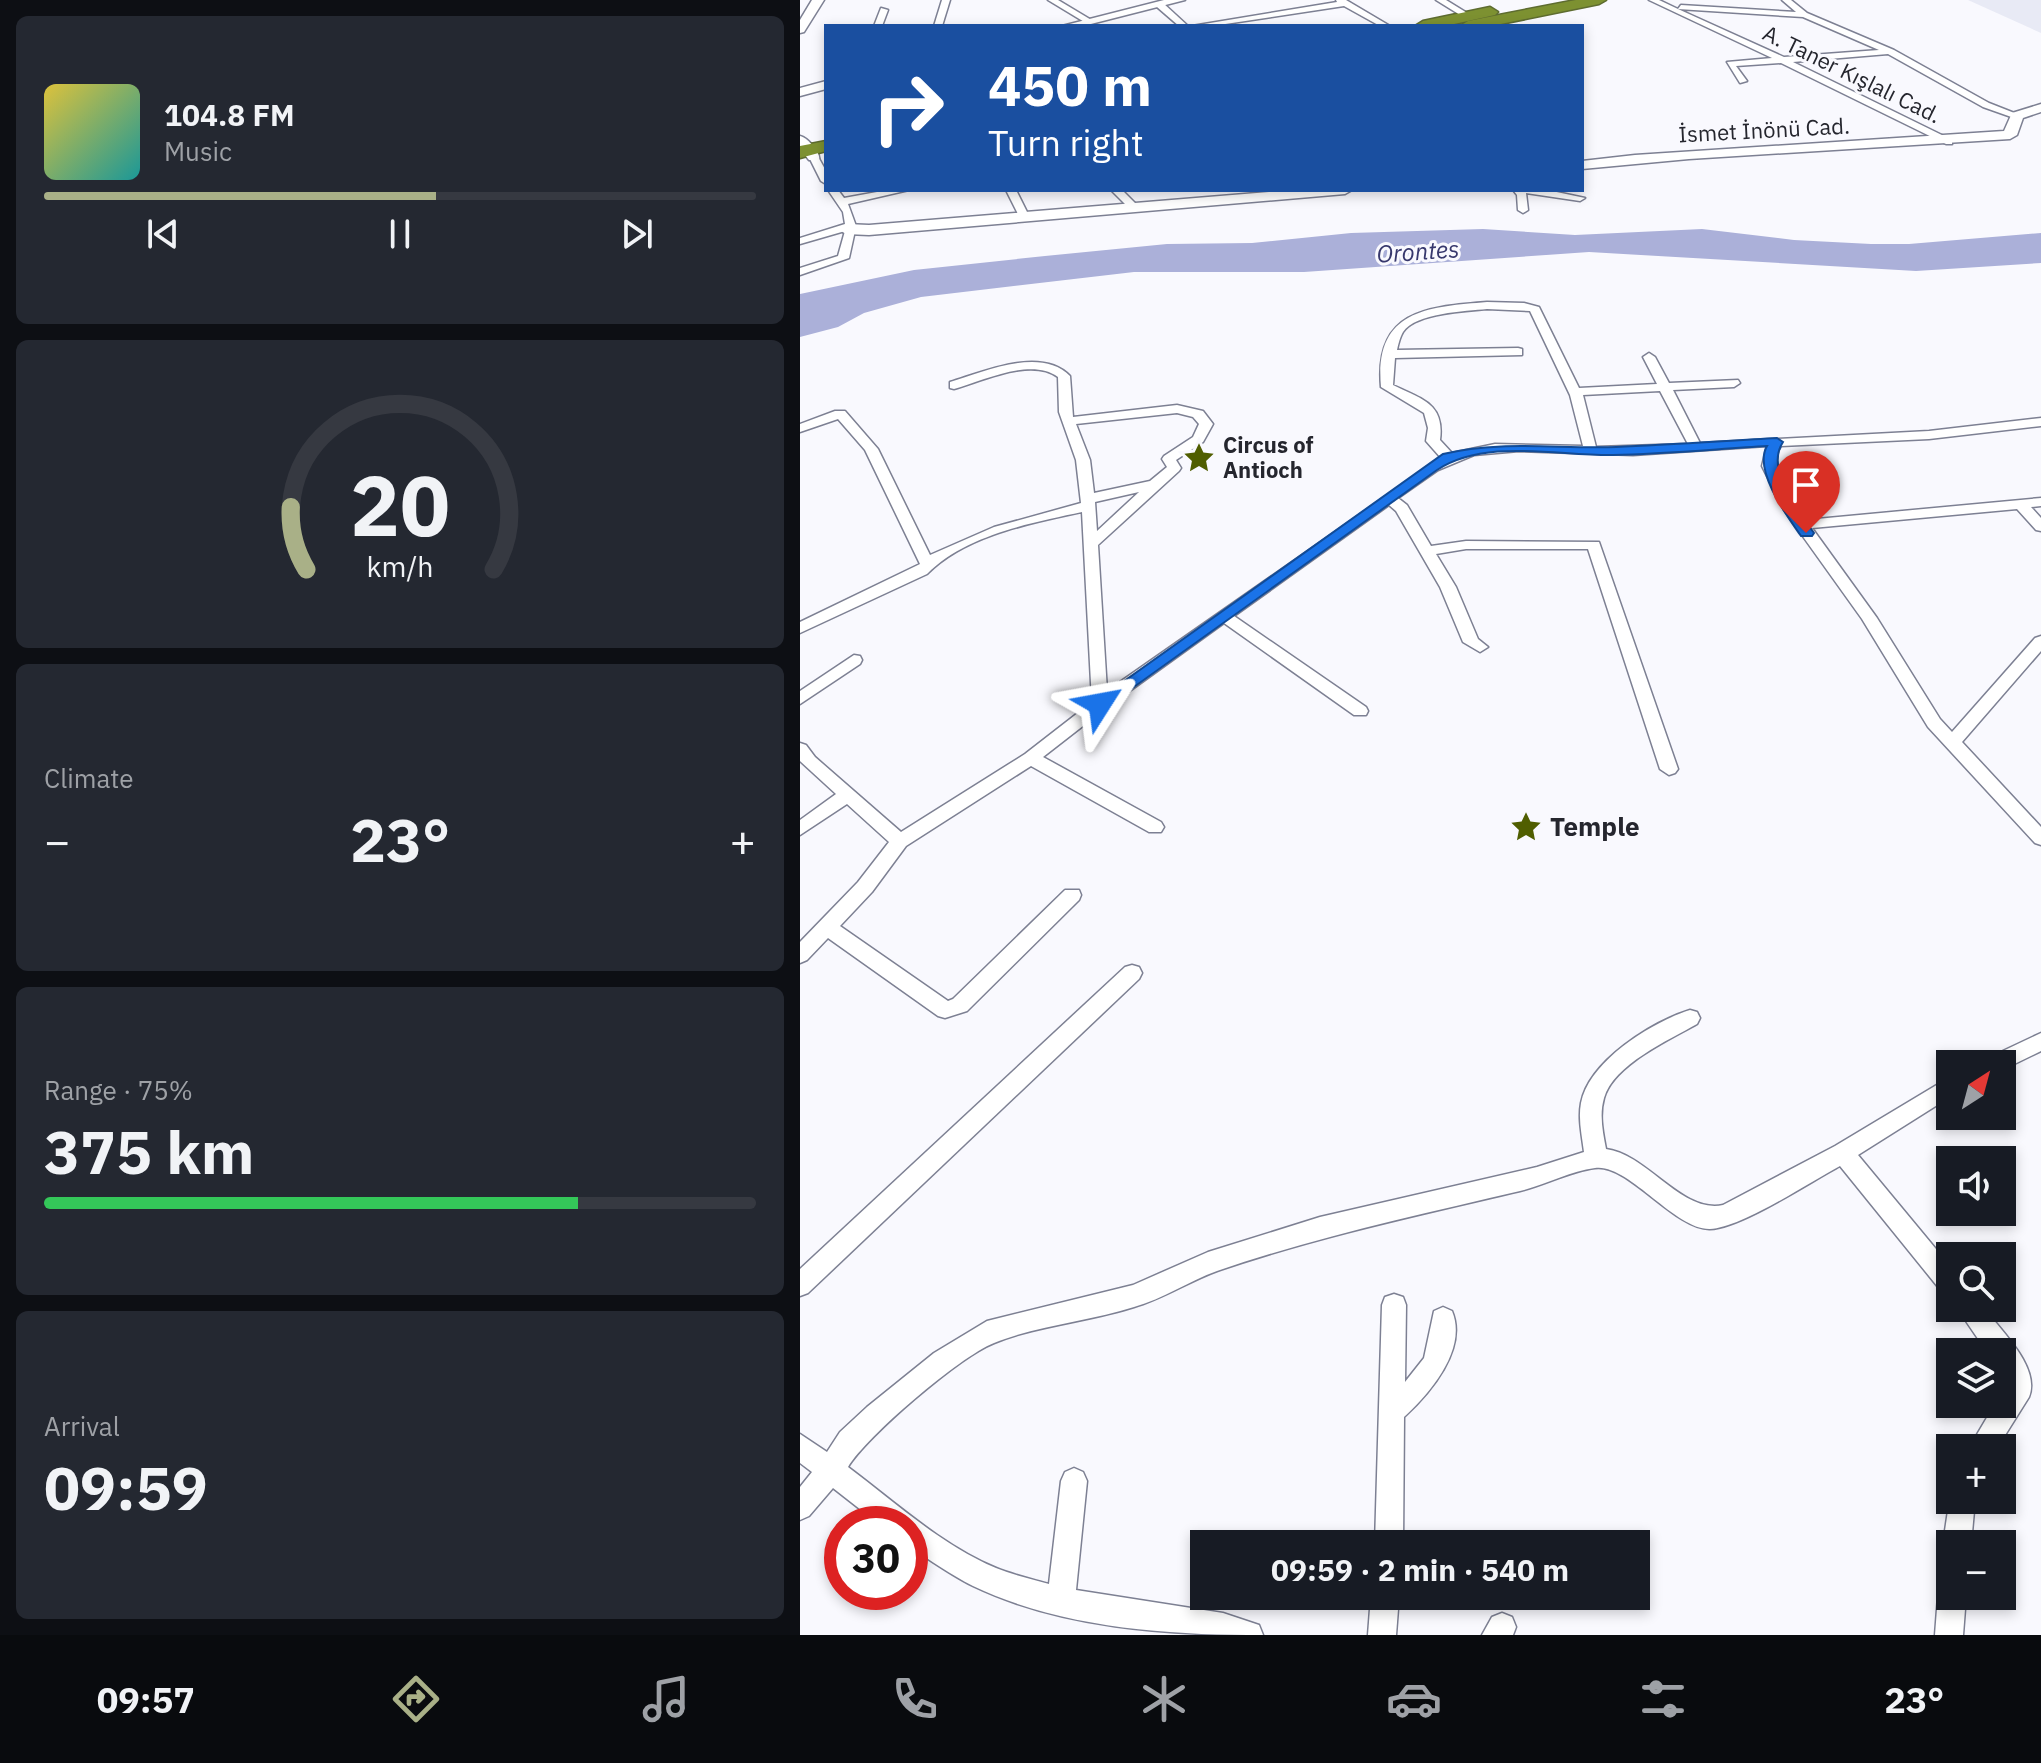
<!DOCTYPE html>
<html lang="en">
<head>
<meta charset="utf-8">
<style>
	:root { --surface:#171b24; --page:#242831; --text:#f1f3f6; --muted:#9ea1a6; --line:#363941; --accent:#a9b087 }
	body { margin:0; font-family:"IBM Plex Sans",sans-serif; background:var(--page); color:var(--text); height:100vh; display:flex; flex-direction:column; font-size:30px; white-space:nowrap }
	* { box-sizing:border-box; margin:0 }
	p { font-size:26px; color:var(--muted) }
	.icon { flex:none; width:44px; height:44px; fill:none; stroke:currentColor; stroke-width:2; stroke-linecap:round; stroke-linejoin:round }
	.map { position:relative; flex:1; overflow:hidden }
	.side { display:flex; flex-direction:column; gap:16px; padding:16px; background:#0d0f14; width:800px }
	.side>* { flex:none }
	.hud { position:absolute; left:24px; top:24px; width:760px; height:168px; border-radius:0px; box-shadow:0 4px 12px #0003; background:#1a4fa0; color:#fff; overflow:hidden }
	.needle { width:52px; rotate:36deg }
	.buttons { position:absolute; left:1136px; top:1050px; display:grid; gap:16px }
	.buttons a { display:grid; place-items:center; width:80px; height:80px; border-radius:0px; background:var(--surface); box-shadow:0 4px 12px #0003; font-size:40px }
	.speed { position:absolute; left:24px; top:1506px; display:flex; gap:16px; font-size:40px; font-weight:700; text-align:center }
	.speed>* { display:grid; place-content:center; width:104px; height:104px; border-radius:50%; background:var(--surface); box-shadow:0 4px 12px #0003; line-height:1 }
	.speed .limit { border:12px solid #d22; background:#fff; color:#111 }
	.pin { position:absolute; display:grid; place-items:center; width:68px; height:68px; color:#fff; margin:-82px -34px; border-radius:50% 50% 50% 0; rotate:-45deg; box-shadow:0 0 8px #0007 }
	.pin .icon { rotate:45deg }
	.me { position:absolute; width:88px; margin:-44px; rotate:56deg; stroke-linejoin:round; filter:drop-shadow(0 0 6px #0008) }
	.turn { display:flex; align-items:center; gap:28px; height:168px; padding:0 32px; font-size:36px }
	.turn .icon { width:104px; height:104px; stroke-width:2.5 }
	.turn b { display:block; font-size:56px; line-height:68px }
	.big { font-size:60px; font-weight:700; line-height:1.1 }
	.side .widget { flex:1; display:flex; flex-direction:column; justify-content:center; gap:12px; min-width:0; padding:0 28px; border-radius:12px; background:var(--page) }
	.side .dial { align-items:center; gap:0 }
	.dial svg { height:208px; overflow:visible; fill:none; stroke:var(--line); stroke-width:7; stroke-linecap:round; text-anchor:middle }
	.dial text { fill:var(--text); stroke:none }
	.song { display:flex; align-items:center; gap:24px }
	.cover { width:96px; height:96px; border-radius:12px; background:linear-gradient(135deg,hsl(50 70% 55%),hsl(180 70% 35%)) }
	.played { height:8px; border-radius:4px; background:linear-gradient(90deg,var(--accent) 55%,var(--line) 55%) }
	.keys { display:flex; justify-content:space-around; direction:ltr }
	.heat { display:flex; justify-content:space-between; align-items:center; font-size:44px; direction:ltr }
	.charge { height:12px; border-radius:6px; background:linear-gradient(90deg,#34c759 75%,var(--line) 0) }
	.trip { position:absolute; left:390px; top:1530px; width:460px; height:80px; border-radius:0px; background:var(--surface); box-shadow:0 4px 12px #0003; font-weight:700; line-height:80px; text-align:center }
	.tab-bar { display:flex; height:128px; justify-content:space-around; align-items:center; background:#090b0e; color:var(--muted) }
	.tab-bar .icon { width:56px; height:56px }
	.tab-bar .active { color:var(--accent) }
	.tab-bar b { font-size:36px; color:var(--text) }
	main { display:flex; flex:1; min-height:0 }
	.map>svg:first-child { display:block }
</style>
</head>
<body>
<main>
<section class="side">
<div class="widget">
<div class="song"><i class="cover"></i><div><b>104.8 FM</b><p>Music</p></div></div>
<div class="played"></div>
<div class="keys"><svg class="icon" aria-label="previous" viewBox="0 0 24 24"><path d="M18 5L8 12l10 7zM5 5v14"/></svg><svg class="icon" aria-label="pause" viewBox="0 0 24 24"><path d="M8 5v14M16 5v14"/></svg><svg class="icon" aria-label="next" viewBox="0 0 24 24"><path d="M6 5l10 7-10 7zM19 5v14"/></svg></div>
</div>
<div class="widget dial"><svg viewBox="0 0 100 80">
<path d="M14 69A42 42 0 1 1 86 69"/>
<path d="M14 69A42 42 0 0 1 8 45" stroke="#a9b087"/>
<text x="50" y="56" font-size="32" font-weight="700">20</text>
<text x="50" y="72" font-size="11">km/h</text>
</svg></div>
<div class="widget"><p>Climate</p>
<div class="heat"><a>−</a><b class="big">23°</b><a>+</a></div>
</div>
<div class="widget"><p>Range · 75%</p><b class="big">375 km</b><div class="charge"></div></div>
<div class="widget"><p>Arrival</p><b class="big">09:59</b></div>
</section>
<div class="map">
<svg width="1241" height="1635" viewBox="0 0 1241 1635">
	<rect width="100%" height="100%" fill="#f9f9fe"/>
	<path fill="#e8eaf5" d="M1168 0H1241V33Z"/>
	<path fill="#abb0d9" d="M683 229 775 235 902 229 994 240 1071 244H1109L1241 233V263L1116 271 789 252 504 272H334L121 297 64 313 38 327 0 337V294L114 270 245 256 367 244 452 243 551 233Z"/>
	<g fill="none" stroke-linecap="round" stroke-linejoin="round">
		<defs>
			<g id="street">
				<path d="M142 0H150L142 26H134Z"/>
				<path d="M248 0H258L293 21 286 23Z"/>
				<path d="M536 0H546L590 26H580L544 6 412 26H392L537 2Z"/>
				<path d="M636 0H646L672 16 665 18Z"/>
				<path d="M849 0H859L878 9 881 5 996 12 982 0H991L1007 13 1094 50 1189 103 1222 116 1217 119 1183 107 1088 54 993 62 1152 140V144H1146L981 63 936 66 947 81 940 83 927 62 972 58ZM878 9 1003 17 1079 50 984 57Z"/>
				<path d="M357 3H363L388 26H379L357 7Z"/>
				<path d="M81 8 88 10 82 26H74Z"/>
				<path d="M14 154 17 155 26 171V184L21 181 9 157Z"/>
				<path d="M28 190H38L44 198 88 190H109L48 204 56 226 49 258 0 275V268L38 256 45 231 0 244V238L45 224 43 212Z"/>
				<path d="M206 190H216L229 216 228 218H220Z"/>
				<path d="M311 190H322L338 206 329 208Z"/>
				<path d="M713 190H747L785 198 780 201 726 193 728 210 723 213 718 210 717 195Z"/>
				<path d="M687 302 724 303 739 307 779 388 857 384 843 357 849 353 855 357 869 383 938 380 940 383 934 387 873 390 900 443 1129 431 1241 418V426L1129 439 981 446C966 466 993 503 1006 520L1241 498V506L1231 507 1241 518V531L1236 530 1217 509 1012 528 1077 618 1140 719 1152 732 1235 638 1241 636V651L1162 742 1241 827V845L1235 843 1128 727 1062 619 984 510 962 466 967 446 833 455 719 451 674 455 638 470 598 498 607 505 631 546 666 541 799 542 878 769 875 773 869 775 860 769 788 549H666L636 554 656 587 678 639 688 647 680 652 663 642 640 587 596 511 589 505 434 616 566 707 568 711 566 715H554L424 623 306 708 243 757 361 822 364 827 361 832H349L231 766 106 846 72 892 40 926 148 1001 153 999 265 890H279L281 895 279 900 167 1011 145 1018 138 1016 28 938 7 960 0 963V942L58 882 89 842 47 804 0 835V820L36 794 0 761V743L6 745 15 757 101 832 225 754 292 702 282 512C231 523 165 535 127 574L0 633V622L120 564 65 450 38 419 0 432V424L35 411H45L78 449 130 555 194 527 281 503 276 460 259 412 258 377C231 357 183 381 154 389L150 388V382C183 372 241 346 270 376L273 417 377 405 403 411 413 424 403 442 376 460 381 468 379 471 298 545 307 691 641 458 626 441 628 428 624 413 581 387C574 310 627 307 687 302ZM687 309 730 311 770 395 783 446 695 444 652 453 640 440C645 403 621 399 593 385L595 358 722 355V349L718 348 597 350C598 345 600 337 603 332 615 313 666 311 687 309ZM860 391 888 444 796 447 783 395ZM377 413 393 417 399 424 393 437 364 456 362 459 367 467 350 481 294 493 290 460 276 424ZM339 492 297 531 295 502Z"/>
				<path d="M54 655 60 656 62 660 60 664 0 704V691Z"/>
				<path d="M332 965 339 967 342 973 339 979 8 1293 0 1296V1269L325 967Z"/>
				<path d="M890 1010 897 1012 900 1018 897 1024C869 1040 813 1065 804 1098 799 1115 803 1133 806 1149 847 1154 882 1214 923 1205L1035 1146 1150 1077V1097L1058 1155 1150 1266V1295L1142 1292 1040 1166C1010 1182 941 1228 910 1229 875 1230 828 1163 795 1168 770 1171 745 1185 720 1191 618 1215 516 1237 417 1271 389 1281 363 1299 334 1307 291 1321 235 1326 194 1343 159 1357 67 1436 48 1467 95 1502 141 1545 196 1568 213 1575 231 1579 249 1584L261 1481 265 1472 274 1468 283 1472 287 1481 276 1590 423 1613 459 1625 463 1635C367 1635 261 1628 173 1586 151 1575 130 1560 110 1547V1524H79L33 1488 9 1516 0 1520V1487L12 1472 0 1463V1434L27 1452 40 1432 67 1407 134 1353 187 1321 333 1285 408 1252 520 1217 737 1167 784 1152C782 1136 778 1119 781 1103 789 1061 852 1022 890 1010Z"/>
				<path d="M1241 1033V1051L1202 1070V1064H1184L1188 1058Z"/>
				<path d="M594 1294 603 1297 606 1305 605 1382 624 1358 634 1311 643 1307 652 1311C668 1349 630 1393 604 1417L603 1544H575L582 1305 585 1297Z"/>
				<path d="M1157 1308H1184C1200 1330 1241 1367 1229 1397L1197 1448H1169L1195 1404H1202V1393L1207 1386 1202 1373V1352H1187Z"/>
				<path d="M1150 1497V1500H1175L1171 1544H1150V1555L1143 1544Z"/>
				<path d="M1150 1583V1596H1166L1163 1635H1135L1138 1596 1142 1586Z"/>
				<path d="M571 1596H599L596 1635H568Z"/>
				<path d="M702 1613 712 1617 716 1627 713 1635H682L692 1617Z"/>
			</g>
			<g id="secondary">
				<path d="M12 0H24L4 32 0 33V20Z"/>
				<path d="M364 0H385L283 26H262Z"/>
				<path d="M26 81V89L0 96V88Z"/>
				<path d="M1241 104V112L1223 118 1217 135 1210 139 889 159 782 169V161L835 155 1204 131 1212 113Z"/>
				<path d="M0 136C8 138 21 153 19 160H9L0 149Z"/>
				<path d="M492 190H552L545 194 69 235 46 234 38 229 46 224 69 225Z"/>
			</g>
			<g id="highway">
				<path d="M776 0H806L799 4 691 26H660L668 21Z"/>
				<path d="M690 7 698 12 695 15 645 26H615L623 21Z"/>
				<path d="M26 141V151L0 158V146Z"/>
			</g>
		</defs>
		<use href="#street" stroke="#7d8093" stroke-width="3"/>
		<use href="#secondary" stroke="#7d8093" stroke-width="3"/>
		<use href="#highway" stroke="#5e6c30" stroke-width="3"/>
		<use href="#street" fill="#fff" fill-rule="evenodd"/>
		<use href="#secondary" fill="#fff" fill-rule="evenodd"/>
		<use href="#highway" fill="#7d9131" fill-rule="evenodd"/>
	</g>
	<path fill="#1a73e8" stroke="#114b97" stroke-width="2" d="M977 438 983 442C965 469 997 509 1014 533L1012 536H1001C987 516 953 470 967 446 916 449 864 454 813 455 757 456 686 438 637 470L306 707H294L292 704 643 454C701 440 757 449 816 447 869 445 923 441 977 438Z"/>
	<defs>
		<symbol id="sight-bare" viewBox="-9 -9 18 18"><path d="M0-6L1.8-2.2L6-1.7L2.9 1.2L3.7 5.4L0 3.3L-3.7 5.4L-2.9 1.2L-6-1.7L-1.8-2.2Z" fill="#505e00" stroke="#f9f9fe" stroke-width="2.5" paint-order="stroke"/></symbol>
	</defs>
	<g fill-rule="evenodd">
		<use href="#sight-bare" x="377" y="436" width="44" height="44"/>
		<use href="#sight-bare" x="704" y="805" width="44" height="44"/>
	</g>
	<g text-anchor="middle" stroke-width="6" stroke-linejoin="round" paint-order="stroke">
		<g font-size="22" fill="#25262e" stroke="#f9f9fe">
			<text transform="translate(1052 74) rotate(26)" y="8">A. Taner Kışlalı Cad.</text>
			<text transform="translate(964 130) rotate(-3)" y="8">İsmet İnönü Cad.</text>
		</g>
		<g font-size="22" font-weight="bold" fill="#25262e" stroke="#f9f9fe" text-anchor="start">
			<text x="423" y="453">Circus of<tspan x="423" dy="25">Antioch</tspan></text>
		</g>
		<g font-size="24" font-style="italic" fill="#37386d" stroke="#f9f9fe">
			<text transform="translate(618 252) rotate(-4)" y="8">Orontes</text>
		</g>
		<g font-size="26" font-weight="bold" fill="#25262e" stroke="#f9f9fe" text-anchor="start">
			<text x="750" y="836">Temple</text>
		</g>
	</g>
</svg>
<div class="buttons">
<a><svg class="needle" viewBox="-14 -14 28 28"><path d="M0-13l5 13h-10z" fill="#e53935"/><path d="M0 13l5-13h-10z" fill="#9ea1a6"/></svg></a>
<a><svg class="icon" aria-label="sound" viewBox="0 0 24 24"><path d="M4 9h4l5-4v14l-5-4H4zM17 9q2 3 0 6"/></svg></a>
<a><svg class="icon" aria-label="search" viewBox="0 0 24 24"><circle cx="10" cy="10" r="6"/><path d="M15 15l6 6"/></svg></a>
<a><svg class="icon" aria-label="layers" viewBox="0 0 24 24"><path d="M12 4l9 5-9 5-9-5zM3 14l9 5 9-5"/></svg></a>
<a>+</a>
<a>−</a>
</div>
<div class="speed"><div class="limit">30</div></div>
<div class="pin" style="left:1006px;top:533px;background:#d93025"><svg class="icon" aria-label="arrive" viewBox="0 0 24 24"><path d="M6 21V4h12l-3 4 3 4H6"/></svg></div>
<svg class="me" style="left:300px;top:704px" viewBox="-20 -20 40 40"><path d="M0-17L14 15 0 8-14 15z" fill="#1a73e8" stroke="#fff" stroke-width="4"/></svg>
<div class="trip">09:59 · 2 min · 540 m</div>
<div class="hud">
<div class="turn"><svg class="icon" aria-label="right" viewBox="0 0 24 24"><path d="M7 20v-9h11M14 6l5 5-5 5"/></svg><div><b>450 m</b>Turn right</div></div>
</div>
</div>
</main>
<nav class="tab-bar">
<b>09:57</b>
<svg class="icon active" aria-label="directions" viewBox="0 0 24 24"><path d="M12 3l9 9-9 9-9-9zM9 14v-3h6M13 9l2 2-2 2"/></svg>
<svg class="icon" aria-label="music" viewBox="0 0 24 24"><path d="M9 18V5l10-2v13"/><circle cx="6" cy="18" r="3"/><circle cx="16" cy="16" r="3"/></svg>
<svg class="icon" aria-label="phone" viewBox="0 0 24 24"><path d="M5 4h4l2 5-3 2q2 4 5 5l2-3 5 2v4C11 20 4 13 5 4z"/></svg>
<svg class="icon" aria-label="climate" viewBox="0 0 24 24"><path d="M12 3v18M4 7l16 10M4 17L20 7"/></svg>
<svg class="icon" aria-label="car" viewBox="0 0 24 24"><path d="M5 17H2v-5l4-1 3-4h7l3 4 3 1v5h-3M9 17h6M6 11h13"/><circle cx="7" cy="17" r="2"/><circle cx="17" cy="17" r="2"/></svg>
<svg class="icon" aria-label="filters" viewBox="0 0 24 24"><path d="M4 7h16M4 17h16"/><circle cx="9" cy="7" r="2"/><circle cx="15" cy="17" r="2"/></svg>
<b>23°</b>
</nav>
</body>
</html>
